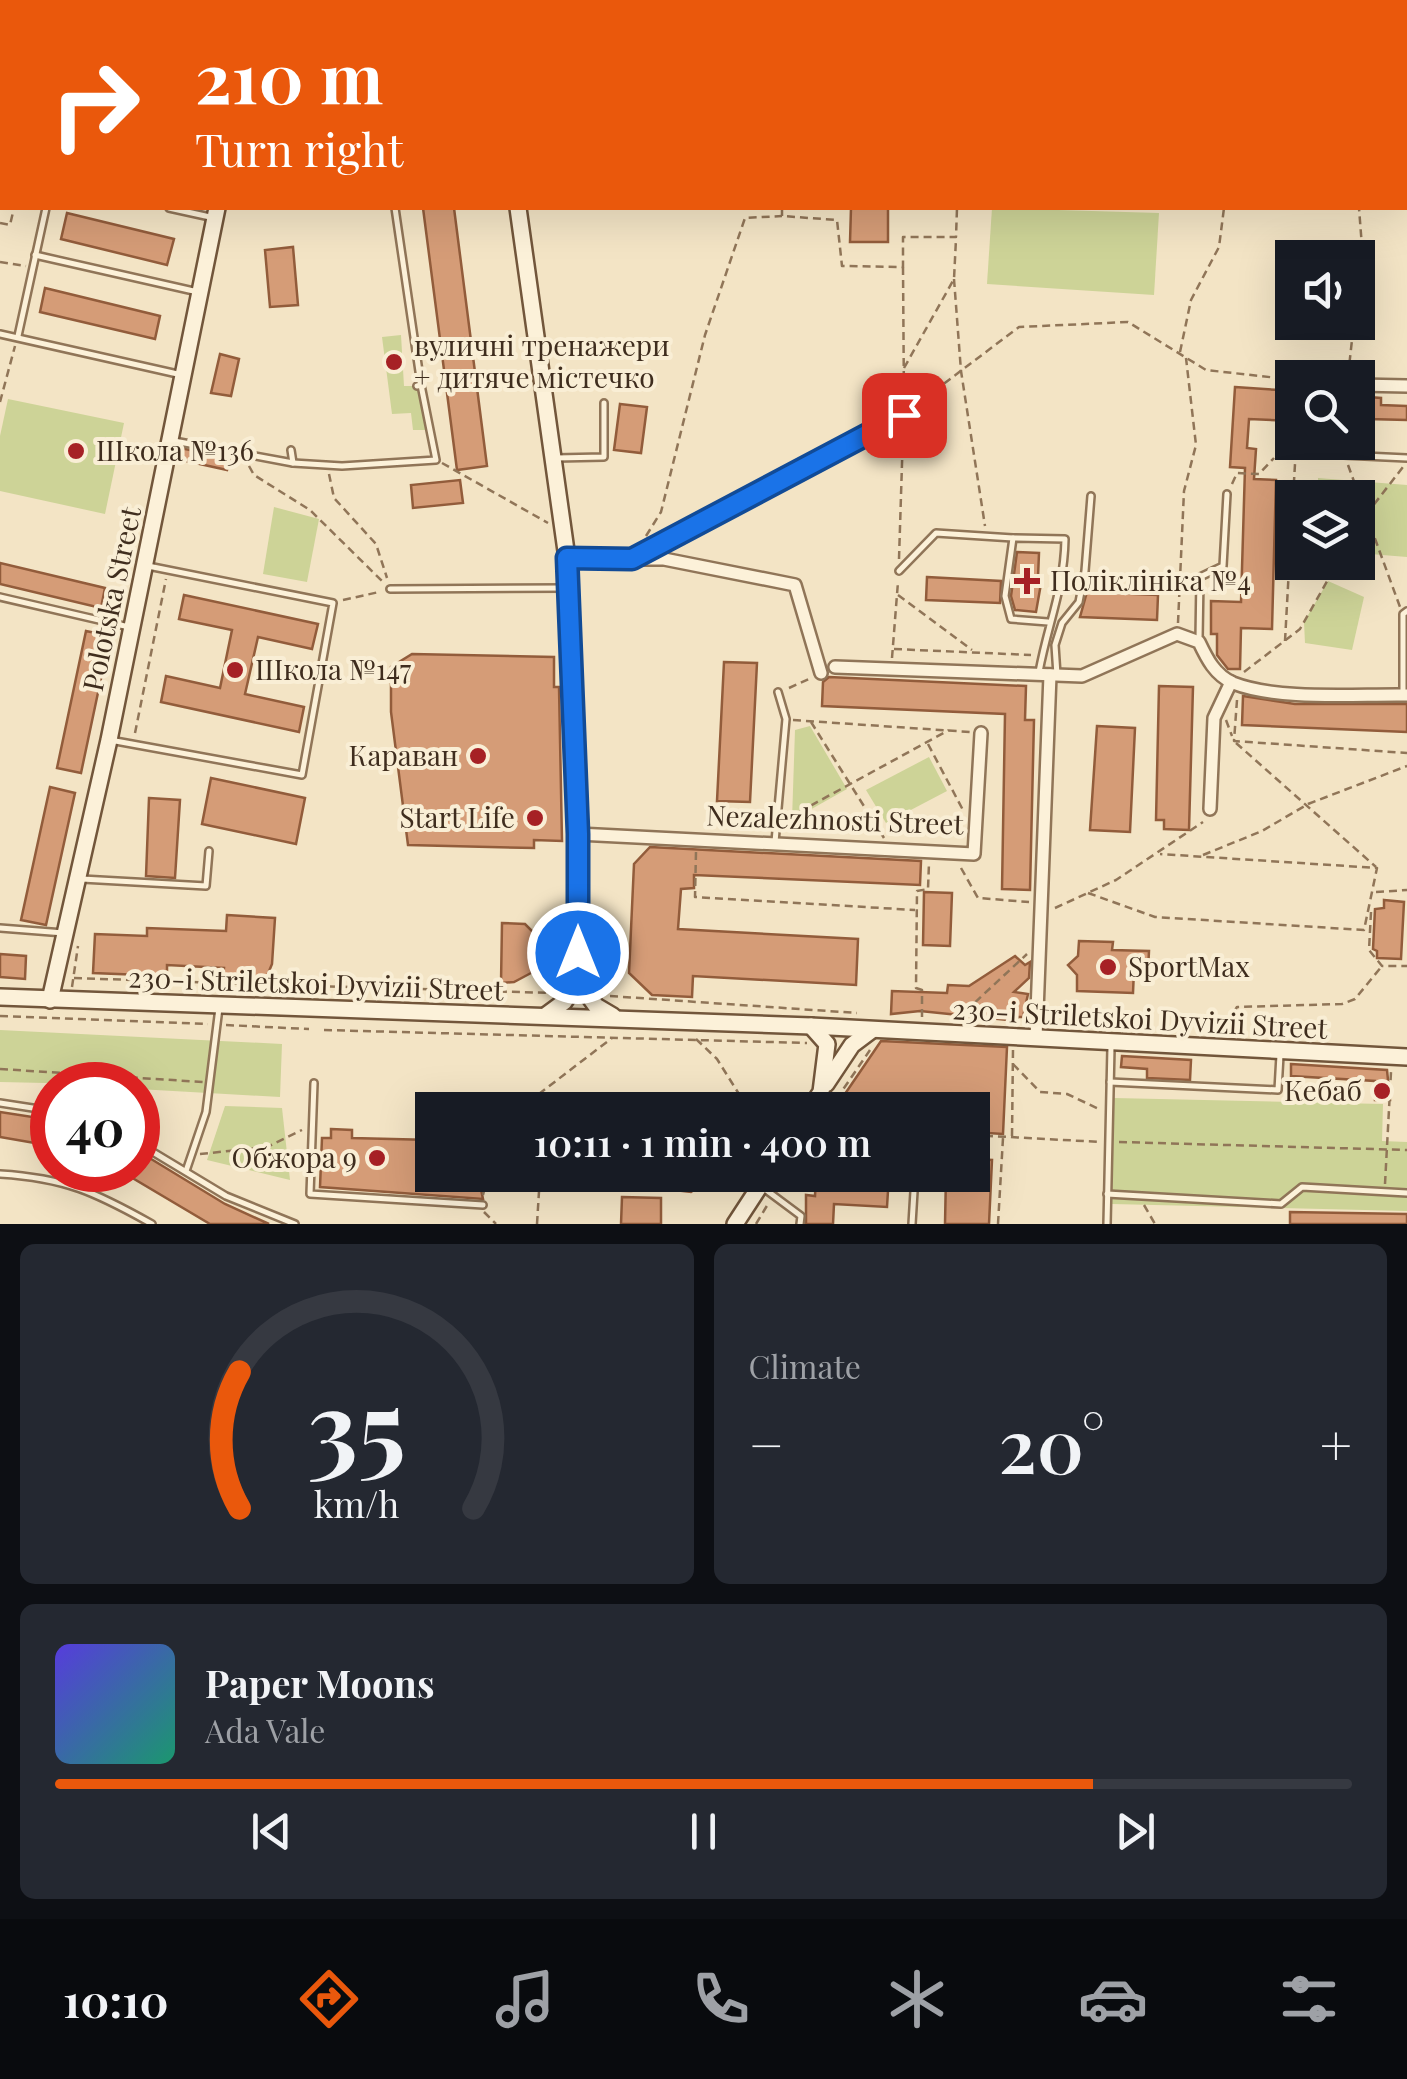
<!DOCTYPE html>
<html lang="en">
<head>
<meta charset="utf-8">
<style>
	:root { --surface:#171b24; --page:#242831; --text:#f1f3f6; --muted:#9ea1a6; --line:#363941; --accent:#ea580c }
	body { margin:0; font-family:"Playfair Display",serif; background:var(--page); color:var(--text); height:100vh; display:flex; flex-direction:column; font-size:38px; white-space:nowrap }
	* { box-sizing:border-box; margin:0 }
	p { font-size:32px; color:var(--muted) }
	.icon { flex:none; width:55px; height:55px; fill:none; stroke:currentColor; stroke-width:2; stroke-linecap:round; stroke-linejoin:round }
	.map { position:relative; height:1224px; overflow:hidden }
	.panel { display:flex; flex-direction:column; gap:20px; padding:20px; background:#0d0f14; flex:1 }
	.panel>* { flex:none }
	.top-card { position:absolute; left:0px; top:0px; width:1408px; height:210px; box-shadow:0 10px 40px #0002; background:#ea580c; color:#fff; overflow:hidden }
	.fabs { position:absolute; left:1275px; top:240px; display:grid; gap:20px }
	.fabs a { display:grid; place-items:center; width:100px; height:100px; border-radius:0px; background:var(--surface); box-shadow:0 10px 40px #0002; font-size:50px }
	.speed { position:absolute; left:30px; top:1062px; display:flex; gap:20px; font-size:50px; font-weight:700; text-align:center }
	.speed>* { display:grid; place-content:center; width:130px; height:130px; border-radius:50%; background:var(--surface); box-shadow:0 10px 40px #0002; line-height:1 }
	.speed .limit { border:15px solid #d22; background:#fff; color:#111 }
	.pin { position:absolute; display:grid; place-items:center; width:85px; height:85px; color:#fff; margin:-42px; border-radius:20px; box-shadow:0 5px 15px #0006 }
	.me { position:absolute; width:110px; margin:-55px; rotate:0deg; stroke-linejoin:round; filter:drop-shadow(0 0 8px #0008) }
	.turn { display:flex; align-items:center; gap:35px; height:210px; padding:0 30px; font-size:45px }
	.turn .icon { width:130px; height:130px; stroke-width:2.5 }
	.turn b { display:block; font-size:70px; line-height:85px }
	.big { font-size:75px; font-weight:600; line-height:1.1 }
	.panel .tile { flex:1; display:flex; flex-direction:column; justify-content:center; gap:15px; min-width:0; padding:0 35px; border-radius:15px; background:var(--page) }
	.panel .dial { align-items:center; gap:0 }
	.dial svg { height:260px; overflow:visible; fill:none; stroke:var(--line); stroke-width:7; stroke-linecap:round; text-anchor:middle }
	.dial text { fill:var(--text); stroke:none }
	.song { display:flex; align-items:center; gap:30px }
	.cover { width:120px; height:120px; border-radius:15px; background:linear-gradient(135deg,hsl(250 70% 55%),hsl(160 70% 35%)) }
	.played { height:10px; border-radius:5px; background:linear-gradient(90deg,var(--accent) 80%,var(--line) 80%) }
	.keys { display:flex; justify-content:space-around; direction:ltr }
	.heat { display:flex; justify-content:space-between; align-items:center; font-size:55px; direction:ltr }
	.panel .tiles { flex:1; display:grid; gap:20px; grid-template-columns:1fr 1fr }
	.tile:last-child { grid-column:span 2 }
	.trip { position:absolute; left:415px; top:1092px; width:575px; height:100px; border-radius:0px; background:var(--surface); box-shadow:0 10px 40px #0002; font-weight:600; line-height:100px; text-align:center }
	.tabs { display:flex; height:160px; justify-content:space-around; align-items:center; background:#090b0e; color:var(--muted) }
	.tabs .icon { width:70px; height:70px }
	.tabs .selected { color:var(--accent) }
	.tabs b { font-size:45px; color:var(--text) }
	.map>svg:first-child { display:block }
</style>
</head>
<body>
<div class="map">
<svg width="1407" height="1224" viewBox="0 0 1407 1224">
	<rect width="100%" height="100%" fill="#f3e4c5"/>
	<g fill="#cdd397">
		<path d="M992 208 1159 213 1154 295 987 284Z"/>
		<path d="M401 335 404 386H417L426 430H413L411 413 392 414 382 337Z"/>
		<path d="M8 399 124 423 105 514 0 491V436Z"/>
		<path d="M1318 478 1407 485V557L1358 553V498L1318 497Z"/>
		<path d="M274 507 319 519 307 582 263 574Z"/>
		<path d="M1328 581 1364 597 1352 650 1305 643 1304 622Z"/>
		<path d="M810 726 847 789 792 820 795 730Z"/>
		<path d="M929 757 947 791 886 823 866 790Z"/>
		<path d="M0 1030 282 1044 280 1097 138 1089V1085L0 1082Z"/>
		<path d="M1114 1098 1383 1104 1382 1141 1407 1142V1211L1112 1204Z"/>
		<path d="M225 1106 282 1108 290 1180 207 1160Z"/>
	</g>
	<g fill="#d59c77" stroke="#925c3b" stroke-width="2.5">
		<path d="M423 208H454L487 466 457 470Z"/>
		<path d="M851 208H888V242H850Z"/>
		<path d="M67 213 174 239 167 265 61 239Z"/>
		<path d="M293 247 298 305 270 307 265 250Z"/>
		<path d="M45 288 160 316 155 339 40 312Z"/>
		<path d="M220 354 239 359 231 396 211 393Z"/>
		<path d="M1235 387 1279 390 1278 398 1292 399V421L1249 419 1247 448 1256 449 1254 479 1276 480 1272 629 1241 628 1240 669H1228L1217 655V634H1211V601L1241 602 1245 468 1230 467Z"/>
		<path d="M1368 397 1381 398V405L1407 406V420L1368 419Z"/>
		<path d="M620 404 647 407 641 453 614 450Z"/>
		<path d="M180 448 230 458 227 470 177 459Z"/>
		<path d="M460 480 463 503 413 508 411 485Z"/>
		<path d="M1017 552 1039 553 1038 578H1042L1036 612 1015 610 1011 596Z"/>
		<path d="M0 563 105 588 101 608 0 584Z"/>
		<path d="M927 577 1001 581 1000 603 926 600Z"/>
		<path d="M1087 592 1158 595 1157 620 1080 617Z"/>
		<path d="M184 595 318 624 312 649 258 637 245 694 304 707 299 732 161 702 166 676 220 688 232 630 179 619Z"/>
		<path d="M86 631 110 636 81 773 57 768Z"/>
		<path d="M412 654 554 657V687H559L562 841 534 840V848L408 845 391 712V667Z"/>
		<path d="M724 662 757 663 750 802 717 801Z"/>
		<path d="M829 677 1026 686 1025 720H1034L1030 890 1002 889 1005 714 822 706 823 682Z"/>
		<path d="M1159 686 1193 687 1189 830 1164 829V820H1156Z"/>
		<path d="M1243 696 1295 704H1407V732L1242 725Z"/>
		<path d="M1097 726 1135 728 1130 832 1090 830Z"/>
		<path d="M211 778 305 798 296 844 202 824Z"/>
		<path d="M50 787 75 793 46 925 21 920Z"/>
		<path d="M149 798 180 800 175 878 146 876Z"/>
		<path d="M650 847 921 861 920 885 694 875V888L681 889 678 929 858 939 856 985 693 976 692 997 652 995 629 973 634 864Z"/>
		<path d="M924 892 952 893 950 946 923 945Z"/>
		<path d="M1384 900 1404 902 1401 959 1377 958V951L1373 949 1375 909 1384 908Z"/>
		<path d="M227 915 275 918 272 964 267 976 223 979 224 968 167 965V976L93 973 95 934 147 936V928L226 931Z"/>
		<path d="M502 923 525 924 542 941 531 973 514 982 501 983Z"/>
		<path d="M1079 941 1113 942 1112 950 1149 951 1148 971 1134 970 1133 993 1077 991V975L1068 965 1078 956Z"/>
		<path d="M0 954 26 956 25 979 0 977Z"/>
		<path d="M1015 956 1025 965 1030 962 1029 978 1014 992 1028 994 1023 1017H1018L1017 1021 920 1011 891 1014 892 991 947 993 948 985 969 986Z"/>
		<path d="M881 1041 1007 1047 1003 1134 972 1132V1110H834Z"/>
		<path d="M1122 1056 1191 1060 1190 1080 1147 1078V1069L1121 1067Z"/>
		<path d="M1291 1064 1387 1070 1390 1100H1375V1081L1291 1076Z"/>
		<path d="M0 1112 52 1120V1146L0 1137Z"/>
		<path d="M331 1129 352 1130V1138L432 1140V1175H478L483 1199 320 1187 322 1138H331Z"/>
		<path d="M138 1151 225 1204 269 1224H210L119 1170H138Z"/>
		<path d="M972 1159 992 1160 989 1224H945L946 1175H972Z"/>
		<path d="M649 1175H715L691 1192 666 1189Z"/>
		<path d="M816 1175H889L887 1207 834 1204 833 1224H806V1195L815 1196Z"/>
		<path d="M622 1197 661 1198V1224H621Z"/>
		<path d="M1290 1212 1407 1214V1224H1290Z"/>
	</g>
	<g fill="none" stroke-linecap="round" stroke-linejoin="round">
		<defs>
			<g id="lane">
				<path d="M23 2 24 0"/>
				<path d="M0 94 2 95"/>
				<path d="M169 208 210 217"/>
				<path d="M395 208 421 385 417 386"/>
				<path d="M35 255 198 292"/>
				<path d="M0 334 182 375"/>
				<path d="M18 336 46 208"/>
				<path d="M174 441 293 463 291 450"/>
				<path d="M1280 452 1407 458"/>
				<path d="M556 458 604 457V403"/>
				<path d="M293 463 342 466 436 460 421 385"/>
				<path d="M899 571 936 533 1013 538"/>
				<path d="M390 589 566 588"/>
				<path d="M0 597 129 627"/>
				<path d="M1199 639 1200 577 1223 566 1227 494"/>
				<path d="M1039 672C1048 623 1064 590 1065 539L1013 538 1005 596 1011 619 1048 622"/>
				<path d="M1057 675 1055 645 1062 623 1079 602 1085 571 1091 496"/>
				<path d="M1403 692V614L1407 611"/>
				<path d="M110 740 302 775 333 603 148 566"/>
				<path d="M775 842 786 719 778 692"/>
				<path d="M82 879 206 886 209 851"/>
				<path d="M0 928 64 933"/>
				<path d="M1110 1082 1278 1090 1280 1055"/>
				<path d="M314 1083 310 1194 483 1205"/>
				<path d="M0 1103 52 1111"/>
				<path d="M138 1143 226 1196 295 1224"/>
				<path d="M186 1171 206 1112 219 1008"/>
				<path d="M0 1174C65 1178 95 1192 152 1224"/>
				<path d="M762 1187 801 1216 800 1224"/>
				<path d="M1107 1194 1281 1204 1302 1187 1407 1193"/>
				<path d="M912 1224 915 1175"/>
				<path d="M1107 1224 1111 1047"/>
			</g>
			<g id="street">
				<path d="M262 2 263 0"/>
				<path d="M1290 379 1292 380"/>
				<path d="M1358 385 1407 386"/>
				<path d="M567 558 632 559 904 415"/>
				<path d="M636 559H664L795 585 821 673"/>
				<path d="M835 667 1082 676 1177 634 1199 642C1207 659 1215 675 1233 683 1279 701 1357 694 1407 695"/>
				<path d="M1210 809 1214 718 1231 682"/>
				<path d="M578 834 974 854 981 733"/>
				<path d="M1036 1038 1050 675"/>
			</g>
			<g id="secondary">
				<path d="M499 0V2"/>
				<path d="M0 24 2 25"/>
				<path d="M518 208 567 558 578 834V981L564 1002 545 1016"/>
				<path d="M578 981 596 1006 613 1016"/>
				<path d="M0 997 811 1026 1407 1057"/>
				<path d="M50 1000 109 740 217 208"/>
				<path d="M826 1084 852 1045 872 1030"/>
				<path d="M809 1110 821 1092 827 1044 811 1026"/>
				<path d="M735 1224 767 1175"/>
			</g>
		</defs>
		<use href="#lane" stroke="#907558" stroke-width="10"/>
		<use href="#street" stroke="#907558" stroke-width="16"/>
		<use href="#secondary" stroke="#72563b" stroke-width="20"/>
		<g stroke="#907558" stroke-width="2.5" stroke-dasharray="8 5" stroke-linecap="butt">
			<path d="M817 2 818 0"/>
			<path d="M1326 2V0"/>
			<path d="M0 129 2 130"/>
			<path d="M782 208V216L837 220 842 266 903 267V237H956L957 208"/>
			<path d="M0 223 10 225 14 208"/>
			<path d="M0 262 26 266"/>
			<path d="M903 267 904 404"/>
			<path d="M954 279 961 371 985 526"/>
			<path d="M1358 289 1362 247 1359 208"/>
			<path d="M1180 352 1191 300 1219 247 1224 208"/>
			<path d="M904 368 954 279 956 239"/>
			<path d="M1348 376 1354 322"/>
			<path d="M0 402 15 346"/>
			<path d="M913 407 1019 327 1128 322 1206 370 1278 378"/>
			<path d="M442 463 548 523"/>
			<path d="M1348 465 1400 607"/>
			<path d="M249 466 254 475 310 510 382 581"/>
			<path d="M329 474 334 498 376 544 387 578"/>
			<path d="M1232 484 1237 473 1259 474 1274 458"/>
			<path d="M1293 498 1295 464"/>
			<path d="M1358 525 1403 467"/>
			<path d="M646 536 661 512 705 335 745 218 782 216"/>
			<path d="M899 559 903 432"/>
			<path d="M898 595 972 650"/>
			<path d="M343 600 379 592"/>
			<path d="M1178 623 1184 491 1196 445 1186 358"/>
			<path d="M1285 641 1292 513"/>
			<path d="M894 649 1031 655"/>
			<path d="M892 658 898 582"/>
			<path d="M1244 672 1300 629 1338 562"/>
			<path d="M789 688 809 679"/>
			<path d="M1237 700 1234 741 1407 753"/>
			<path d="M793 720 970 732"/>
			<path d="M1226 720 1232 736"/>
			<path d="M811 722 884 838"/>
			<path d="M135 733 166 579"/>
			<path d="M1236 743 1376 867"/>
			<path d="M928 744 964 812"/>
			<path d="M788 818 949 730"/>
			<path d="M696 852 695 897 915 910"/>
			<path d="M1203 855 1262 831 1308 804 1407 766"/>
			<path d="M961 868 978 898 1029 902"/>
			<path d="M1376 892 1407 890"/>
			<path d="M1088 893 1155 917 1364 930 1377 868 1160 854"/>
			<path d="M1055 908 1116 880 1203 822"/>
			<path d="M1371 912 1369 950 1382 966H1407"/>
			<path d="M74 978 281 985"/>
			<path d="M295 985H302"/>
			<path d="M317 986 551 993"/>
			<path d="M72 987 78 946"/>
			<path d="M610 996 857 1013"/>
			<path d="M0 1016 208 1024"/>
			<path d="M922 1017V990L916 988 917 891 928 889 929 863"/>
			<path d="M956 1020 1027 954"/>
			<path d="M226 1025 309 1029"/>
			<path d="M324 1030 807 1043"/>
			<path d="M1220 1034 1237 1007 1342 1004 1355 999 1382 966"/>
			<path d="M696 1039 717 1059 749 1110"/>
			<path d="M1013 1064 1040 1092 1067 1094 1099 1109"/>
			<path d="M0 1069 203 1082"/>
			<path d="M493 1093 496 1110"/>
			<path d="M518 1110 612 1038"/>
			<path d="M829 1110 870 1050"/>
			<path d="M972 1135 1101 1142"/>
			<path d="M1012 1136 1013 1049"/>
			<path d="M1119 1142 1407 1150"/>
			<path d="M200 1154 267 1147 302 1130"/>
			<path d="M558 1175H578"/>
			<path d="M1385 1184 1391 1072"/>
			<path d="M778 1189 787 1175"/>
			<path d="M483 1195 488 1175"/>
			<path d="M1144 1205 1155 1224"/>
			<path d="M484 1212 496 1224"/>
			<path d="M537 1224 540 1175"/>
			<path d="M756 1224 768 1204"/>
			<path d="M998 1224 1003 1138"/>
		</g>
		<use href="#lane" stroke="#fcf1d9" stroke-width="5"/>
		<use href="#street" stroke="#fcf1d9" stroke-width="11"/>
		<use href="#secondary" stroke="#fcf1d9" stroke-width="15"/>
	</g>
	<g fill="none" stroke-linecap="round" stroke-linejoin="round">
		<defs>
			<path id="route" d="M578 953V834L567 558 632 559 904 415"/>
		</defs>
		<use href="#route" stroke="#114b97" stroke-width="25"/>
		<use href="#route" stroke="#1a73e8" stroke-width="18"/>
	</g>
	<g fill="#a62125" stroke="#f9eed5" stroke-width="4">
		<circle cx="394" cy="362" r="10"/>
		<circle cx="76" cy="451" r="10"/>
		<path d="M1022 566h10v10h10v10h-10v10h-10v-10h-10v-10h10z"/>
		<circle cx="235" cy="670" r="10"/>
		<circle cx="478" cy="756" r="10"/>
		<circle cx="535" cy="818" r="10"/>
		<circle cx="1108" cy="967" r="10"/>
		<circle cx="1382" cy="1091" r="10"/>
		<circle cx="377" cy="1158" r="10"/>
	</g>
	<g text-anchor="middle" stroke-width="8" stroke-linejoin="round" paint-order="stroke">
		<g font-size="28" fill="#3f2d1e" stroke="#f9eed5" text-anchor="start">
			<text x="414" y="356">вуличні тренажери<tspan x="414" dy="32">+ дитяче містечко</tspan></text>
			<text x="96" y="461">Школа №136</text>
			<text x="1050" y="591">Поліклініка №4</text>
			<text x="255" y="680">Школа №147</text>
			<text x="458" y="766" text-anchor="end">Караван</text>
			<text x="515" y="828" text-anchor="end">Start Life</text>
			<text x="1128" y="977">SportMax</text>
			<text x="1362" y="1101" text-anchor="end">Кебаб</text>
			<text x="357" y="1168" text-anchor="end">Обжора 9</text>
		</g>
		<g font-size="28" fill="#3f2d1e" stroke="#f9eed5">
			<text transform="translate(112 599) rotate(-78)" y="10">Polotska Street</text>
			<text transform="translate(835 820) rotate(2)" y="10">Nezalezhnosti Street</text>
			<text transform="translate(316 984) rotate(2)" y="10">230-i Striletskoi Dyvizii Street</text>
			<text transform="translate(1140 1019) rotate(3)" y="10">230-i Striletskoi Dyvizii Street</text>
		</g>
	</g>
</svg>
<div class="fabs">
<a><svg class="icon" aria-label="sound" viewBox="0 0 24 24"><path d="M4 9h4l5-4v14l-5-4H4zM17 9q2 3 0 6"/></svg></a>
<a><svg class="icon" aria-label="search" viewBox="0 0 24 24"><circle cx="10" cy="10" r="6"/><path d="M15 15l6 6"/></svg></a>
<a><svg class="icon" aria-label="layers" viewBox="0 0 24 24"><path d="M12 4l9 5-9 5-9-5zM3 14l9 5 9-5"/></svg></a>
</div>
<div class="speed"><div class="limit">40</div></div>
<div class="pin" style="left:904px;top:415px;background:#d93025"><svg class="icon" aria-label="arrive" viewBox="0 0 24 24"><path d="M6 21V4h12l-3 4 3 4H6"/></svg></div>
<svg class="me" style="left:578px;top:953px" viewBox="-20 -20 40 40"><circle r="17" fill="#1a73e8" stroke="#fff" stroke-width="3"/><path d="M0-11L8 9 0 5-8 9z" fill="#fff"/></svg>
<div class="trip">10:11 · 1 min · 400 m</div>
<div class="top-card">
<div class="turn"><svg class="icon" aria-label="right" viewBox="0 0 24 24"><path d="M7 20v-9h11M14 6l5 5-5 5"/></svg><div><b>210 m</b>Turn right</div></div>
</div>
</div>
<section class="panel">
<div class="tiles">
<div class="tile dial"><svg viewBox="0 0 100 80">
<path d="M14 69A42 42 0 1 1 86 69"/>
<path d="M14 69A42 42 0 0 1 14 27" stroke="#ea580c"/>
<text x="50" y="56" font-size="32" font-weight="700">35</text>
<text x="50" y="72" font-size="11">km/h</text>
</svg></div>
<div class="tile"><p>Climate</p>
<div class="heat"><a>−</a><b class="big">20°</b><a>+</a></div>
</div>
<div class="tile">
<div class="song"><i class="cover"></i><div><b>Paper Moons</b><p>Ada Vale</p></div></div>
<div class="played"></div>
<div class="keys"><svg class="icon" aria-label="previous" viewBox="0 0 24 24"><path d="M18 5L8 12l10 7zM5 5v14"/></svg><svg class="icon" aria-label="pause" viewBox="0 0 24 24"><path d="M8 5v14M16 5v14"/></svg><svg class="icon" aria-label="next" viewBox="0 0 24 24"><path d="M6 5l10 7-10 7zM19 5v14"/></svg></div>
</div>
</div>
</section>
<nav class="tabs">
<b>10:10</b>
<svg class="icon selected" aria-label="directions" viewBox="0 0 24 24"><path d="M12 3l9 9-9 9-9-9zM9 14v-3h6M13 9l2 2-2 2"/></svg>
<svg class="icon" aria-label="music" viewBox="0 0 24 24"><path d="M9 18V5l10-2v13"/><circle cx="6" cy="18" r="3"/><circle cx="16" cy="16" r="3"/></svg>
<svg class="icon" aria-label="phone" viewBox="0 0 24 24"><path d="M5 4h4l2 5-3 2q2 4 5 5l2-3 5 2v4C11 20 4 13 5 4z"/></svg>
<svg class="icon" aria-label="climate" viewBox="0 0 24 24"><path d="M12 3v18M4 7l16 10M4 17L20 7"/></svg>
<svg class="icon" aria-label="car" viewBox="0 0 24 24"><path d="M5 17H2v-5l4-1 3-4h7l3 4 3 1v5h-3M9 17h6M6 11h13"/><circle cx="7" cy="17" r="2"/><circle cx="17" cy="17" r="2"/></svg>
<svg class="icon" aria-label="filters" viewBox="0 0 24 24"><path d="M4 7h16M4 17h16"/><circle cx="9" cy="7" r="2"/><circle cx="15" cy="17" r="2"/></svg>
</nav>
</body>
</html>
